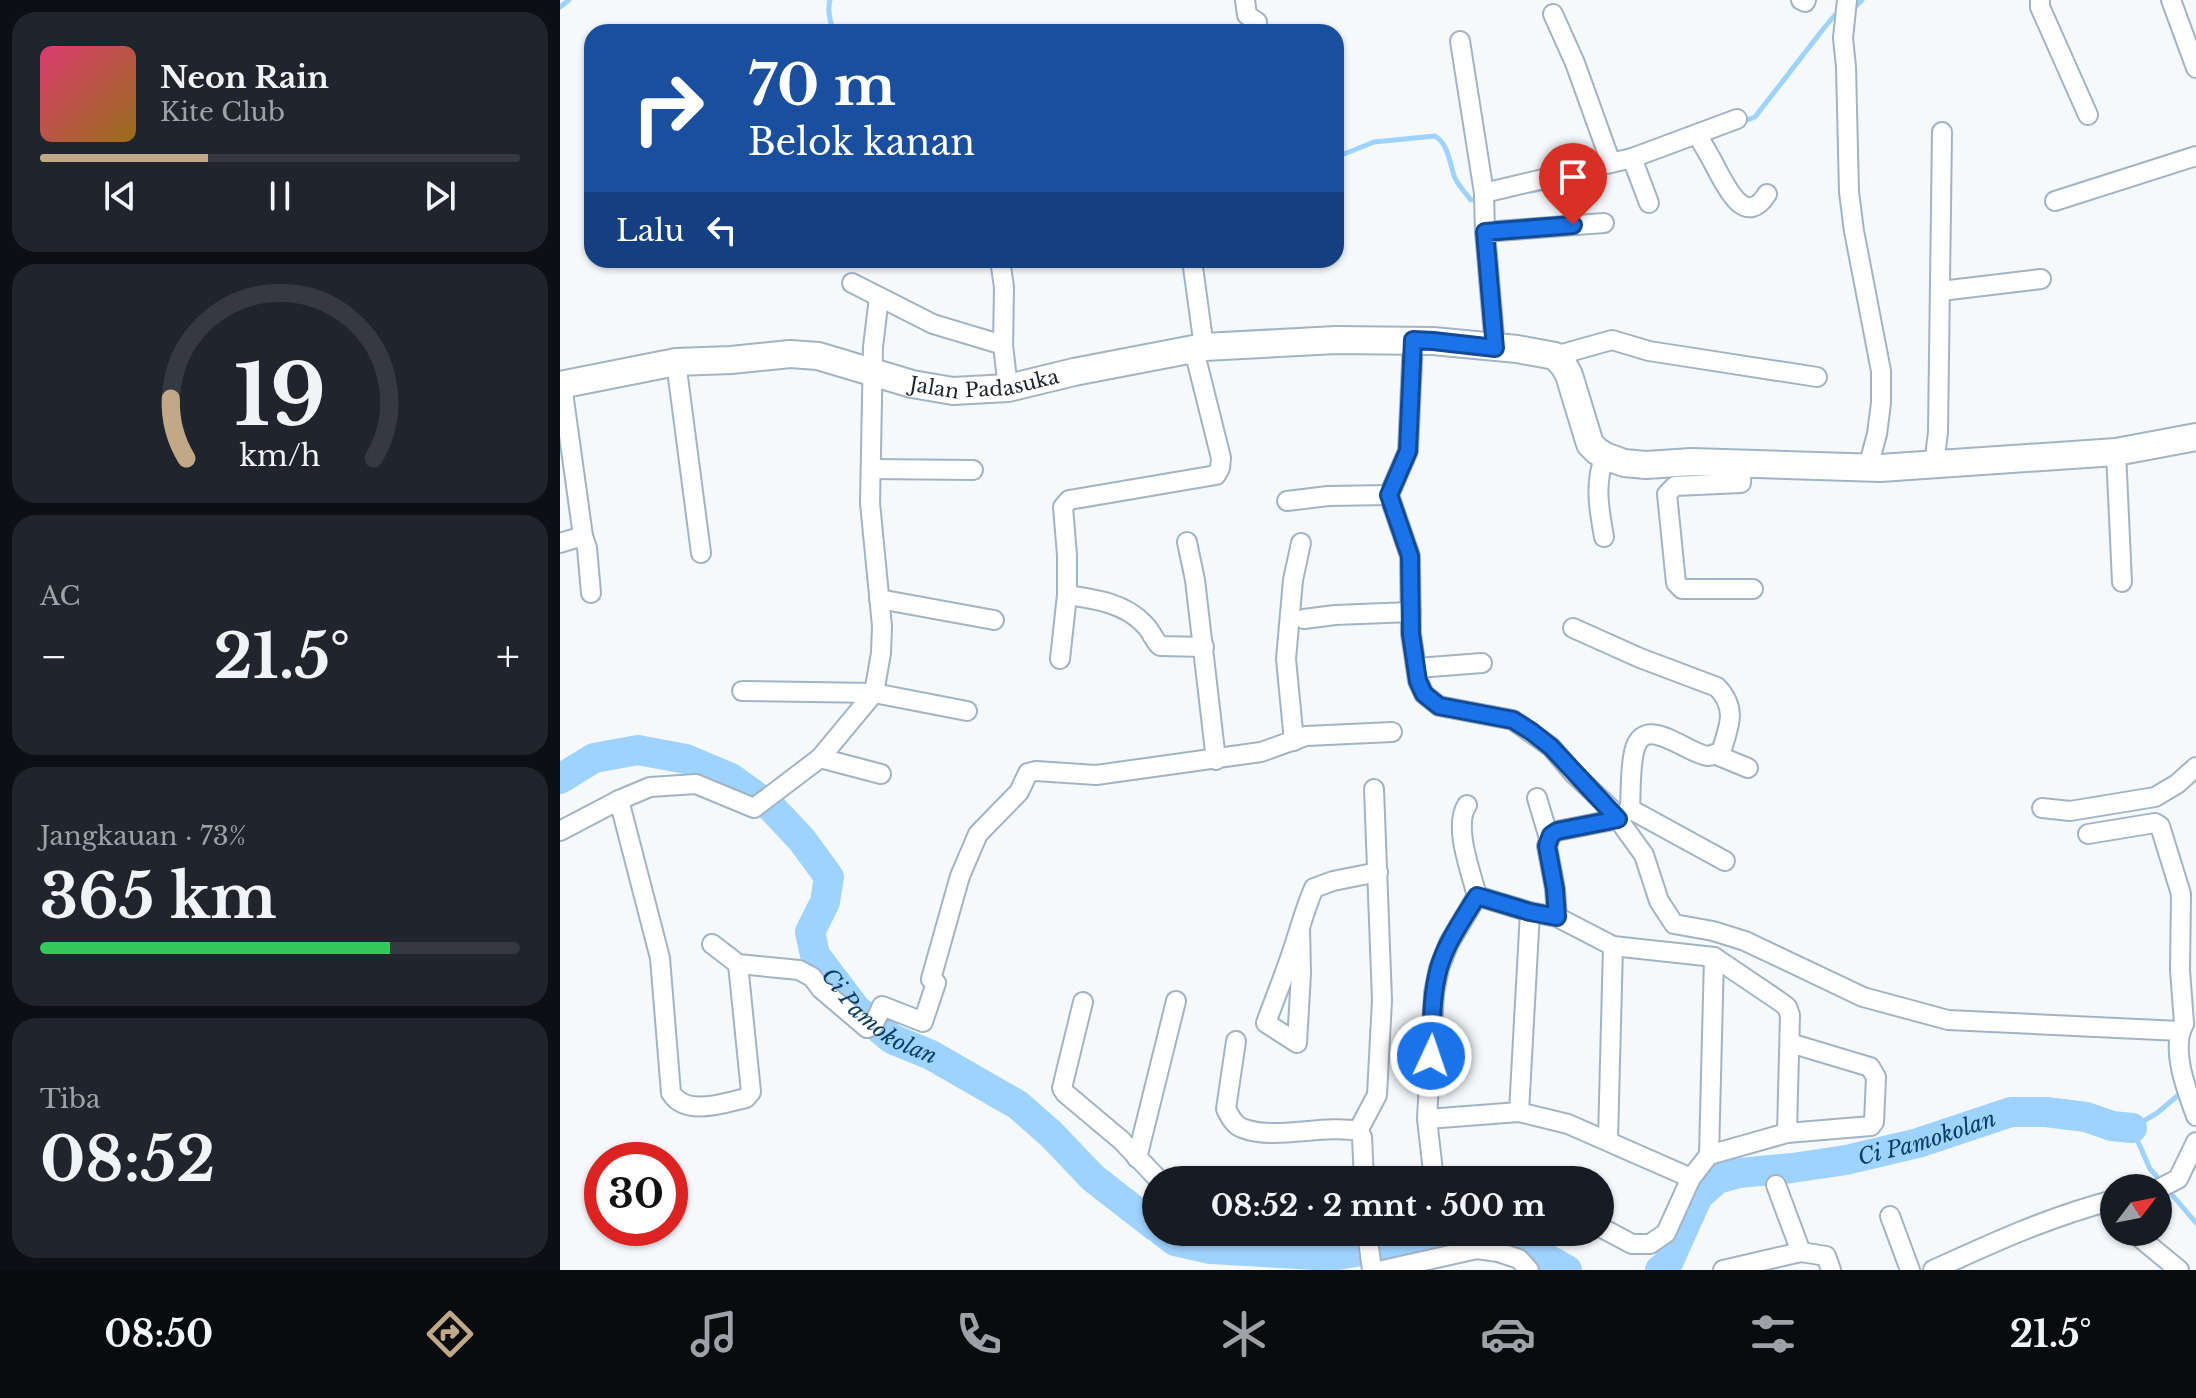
<!DOCTYPE html>
<html lang="id">
<head>
<meta charset="utf-8">
<style>
	:root { --surface:#171b24; --page:#20242c; --text:#f1f3f6; --muted:#9ea1a6; --line:#363941; --accent:#c1a987 }
	body { margin:0; font-family:"Libre Baskerville",serif; background:var(--page); color:var(--text); height:100vh; display:flex; flex-direction:column; font-size:30px; white-space:nowrap }
	* { box-sizing:border-box; margin:0 }
	p { font-size:26px; color:var(--muted) }
	.icon { flex:none; width:44px; height:44px; fill:none; stroke:currentColor; stroke-width:2; stroke-linecap:round; stroke-linejoin:round }
	.map { position:relative; flex:1; overflow:hidden }
	.sheet { display:flex; flex-direction:column; gap:12px; padding:12px; background:#0d0f14; width:560px }
	.sheet>* { flex:none }
	.guide { position:absolute; left:24px; top:24px; width:760px; height:244px; border-radius:24px; box-shadow:0 2px 6px #0004; background:#1a4fa0; color:#fff; overflow:hidden }
	.needle { width:52px; rotate:58deg }
	.buttons { position:absolute; left:1540px; top:1174px; display:grid; gap:16px }
	.buttons a { display:grid; place-items:center; width:72px; height:72px; border-radius:50%; background:var(--surface); box-shadow:0 2px 6px #0004; font-size:40px }
	.speed { position:absolute; left:24px; top:1142px; display:flex; gap:16px; font-size:40px; font-weight:700; text-align:center }
	.speed>* { display:grid; place-content:center; width:104px; height:104px; border-radius:50%; background:var(--surface); box-shadow:0 2px 6px #0004; line-height:1 }
	.speed .limit { border:12px solid #d22; background:#fff; color:#111 }
	.pin { position:absolute; display:grid; place-items:center; width:68px; height:68px; color:#fff; margin:-82px -34px; border-radius:50% 50% 50% 0; rotate:-45deg; box-shadow:0 0 8px #0007 }
	.pin .icon { rotate:45deg }
	.me { position:absolute; width:88px; margin:-44px; rotate:3deg; stroke-linejoin:round; filter:drop-shadow(0 0 6px #0008) }
	.turn { display:flex; align-items:center; gap:28px; height:168px; padding:0 32px; font-size:36px }
	.turn .icon { width:104px; height:104px; stroke-width:2.5 }
	.turn b { display:block; font-size:56px; line-height:68px }
	.then { display:flex; align-items:center; height:76px; padding:0 32px; background:#0003; gap:16px; font-size:30px }
	.big { font-size:60px; font-weight:800; line-height:1.1 }
	.sheet .card { flex:1; display:flex; flex-direction:column; justify-content:center; gap:12px; min-width:0; padding:0 28px; border-radius:24px; background:var(--page) }
	.sheet .dial { align-items:center; gap:0 }
	.dial svg { height:208px; overflow:visible; fill:none; stroke:var(--line); stroke-width:7; stroke-linecap:round; text-anchor:middle }
	.dial text { fill:var(--text); stroke:none }
	.song { display:flex; align-items:center; gap:24px }
	.cover { width:96px; height:96px; border-radius:12px; background:linear-gradient(135deg,hsl(340 70% 55%),hsl(40 70% 35%)) }
	.played { height:8px; border-radius:4px; background:linear-gradient(90deg,var(--accent) 35%,var(--line) 35%) }
	.keys { display:flex; justify-content:space-around; direction:ltr }
	.heat { display:flex; justify-content:space-between; align-items:center; font-size:44px; direction:ltr }
	.charge { height:12px; border-radius:6px; background:linear-gradient(90deg,#34c759 73%,var(--line) 0) }
	.trip { position:absolute; left:582px; top:1166px; width:472px; height:80px; border-radius:40px; background:var(--surface); box-shadow:0 2px 6px #0004; font-weight:800; line-height:80px; text-align:center }
	.tabs { display:flex; height:128px; justify-content:space-around; align-items:center; background:#090b0e; color:var(--muted) }
	.tabs .icon { width:56px; height:56px }
	.tabs .on { color:var(--accent) }
	.tabs b { font-size:36px; color:var(--text) }
	main { display:flex; flex:1; min-height:0 }
	.map>svg:first-child { display:block }
</style>
</head>
<body>
<main>
<section class="sheet">
<div class="card">
<div class="song"><i class="cover"></i><div><b>Neon Rain</b><p>Kite Club</p></div></div>
<div class="played"></div>
<div class="keys"><svg class="icon" aria-label="previous" viewBox="0 0 24 24"><path d="M18 5L8 12l10 7zM5 5v14"/></svg><svg class="icon" aria-label="pause" viewBox="0 0 24 24"><path d="M8 5v14M16 5v14"/></svg><svg class="icon" aria-label="next" viewBox="0 0 24 24"><path d="M6 5l10 7-10 7zM19 5v14"/></svg></div>
</div>
<div class="card dial"><svg viewBox="0 0 100 80">
<path d="M14 69A42 42 0 1 1 86 69"/>
<path d="M14 69A42 42 0 0 1 8 46" stroke="#c1a987"/>
<text x="50" y="56" font-size="32" font-weight="700">19</text>
<text x="50" y="72" font-size="11">km/h</text>
</svg></div>
<div class="card"><p>AC</p>
<div class="heat"><a>−</a><b class="big">21.5°</b><a>+</a></div>
</div>
<div class="card"><p>Jangkauan · 73%</p><b class="big">365 km</b><div class="charge"></div></div>
<div class="card"><p>Tiba</p><b class="big">08:52</b></div>
</section>
<div class="map">
<svg width="1636" height="1270" viewBox="0 0 1636 1270">
	<rect width="100%" height="100%" fill="#f5f9fc"/>
	<g fill="none" stroke-linecap="round" stroke-linejoin="round">
		<g stroke="#9ed2ff" stroke-width="5">
			<path d="M270 0C267 11 270 22 274 32"/>
			<path d="M0 7 9 0"/>
			<path d="M1291 11 1302 0"/>
			<path d="M1182 122 1195 117 1264 28 1275 15 1282 14"/>
			<path d="M776 155 784 154 814 142 875 136C889 145 889 162 895 178 899 186 905 193 911 200L920 199"/>
			<path d="M970 191 995 187 1022 179"/>
			<path d="M1602 1182 1590 1169 1572 1128 1597 1113 1621 1093 1636 1086"/>
			<path d="M1608 1190 1636 1223"/>
		</g>
		<g stroke="#9ed2ff" stroke-width="30">
			<path id="s1" d="M0 779 34 758 78 750 126 759 171 778 212 808 242 840 269 877 265 902 250 932 255 955 296 1009 332 1039 371 1055 458 1105 491 1134 533 1178 596 1227"/>
			<path d="M603 1232 615 1241 651 1249 772 1256 887 1236 930 1235 963 1245 1007 1270"/>
			<path id="s2" d="M1100 1270 1107 1265 1138 1196 1157 1179 1179 1173 1232 1168 1286 1160 1358 1143 1451 1112H1486L1526 1117 1552 1126 1572 1128"/>
		</g>
		<defs>
			<g id="street">
				<path d="M685 0 687 15 697 22 698 32"/>
				<path d="M1241 0 1245 2 1246 0"/>
				<path d="M1287 0 1283 38 1286 67 1289 192 1294 231 1321 371V403L1317 434 1308 467"/>
				<path d="M1480 0V7L1528 115"/>
				<path d="M1611 0 1636 68"/>
				<path d="M993 14 1015 63 1051 163"/>
				<path d="M900 41 924 193"/>
				<path d="M1137 134C1143 145 1150 156 1156 168 1166 186 1185 229 1207 194"/>
				<path d="M1072 158 1089 203"/>
				<path d="M1495 201 1636 156"/>
				<path d="M925 232 1044 223"/>
				<path d="M440 260 444 287 443 345 448 388"/>
				<path d="M632 260 644 347"/>
				<path d="M292 283 373 324 443 345"/>
				<path d="M1381 291 1481 279"/>
				<path d="M853 340 848 451 829 495 850 556 851 634 858 681 864 694 879 706 953 720 991 747 1013 773 1050 808 1084 855 1099 901 1114 924 1153 931 1185 941 1303 997 1388 1020 1620 1031"/>
				<path d="M935 348 925 232 924 193 1072 158 1177 119"/>
				<path d="M995 356 1052 340 1089 351 1257 377"/>
				<path d="M116 362 141 553"/>
				<path d="M1556 452 1562 582"/>
				<path d="M1182 464 1181 483 1115 486 1107 494 1116 583 1122 589H1193"/>
				<path d="M1374 465 1378 432 1382 132"/>
				<path d="M311 469 413 470"/>
				<path d="M727 501 768 496 829 495"/>
				<path d="M23 536 27 548 31 593"/>
				<path d="M1044 537C1039 509 1034 483 1045 456"/>
				<path d="M627 542 635 580 656 760"/>
				<path d="M0 543 23 536 2 385"/>
				<path d="M507 595C535 599 565 603 585 625 591 631 594 640 600 646L644 647"/>
				<path d="M319 599 434 620"/>
				<path d="M744 619 775 615 851 612"/>
				<path d="M500 659 507 595V555L503 507 509 500 656 475 660 468 661 458 634 350"/>
				<path d="M857 668 922 663"/>
				<path d="M182 691 314 693 407 711"/>
				<path d="M734 741 726 659 733 580 741 543"/>
				<path d="M1154 754 1188 768"/>
				<path d="M260 758 321 774"/>
				<path d="M977 798 989 838"/>
				<path d="M59 800 100 958 111 1093C126 1117 164 1103 186 1098L191 1092 178 964"/>
				<path d="M1482 808 1510 811 1595 797 1617 784 1636 767"/>
				<path d="M1070 809 1165 861"/>
				<path d="M0 831 59 800 90 787 136 784 194 808 260 758 314 693 321 653 322 626 310 503 313 347 319 297"/>
				<path d="M1528 834 1595 823 1600 826 1621 894 1620 970 1624 1023"/>
				<path d="M917 896 970 912 997 917 1053 946 1154 957 1222 1003 1227 1007 1230 1015 1227 1133"/>
				<path d="M997 917 995 889 987 846 991 835 997 831 1058 819 1070 809C1071 790 1070 770 1074 752 1083 711 1127 754 1148 756 1153 756 1157 753 1161 752 1169 726 1178 709 1157 687L1080 658 1013 628"/>
				<path d="M740 927 741 974 737 1043 706 1023C715 998 725 974 733 949 740 929 745 908 754 888L773 881 818 872"/>
				<path d="M152 944 178 964 239 970 252 977 261 989 307 1028 313 1026 322 1006 363 1022 376 983 371 979 400 876 418 834 459 792 468 773 476 771 536 775 701 752 746 736 832 732"/>
				<path d="M523 1002 502 1088 505 1093 561 1140 599 1180"/>
				<path d="M1624 1024C1610 1049 1627 1091 1636 1116"/>
				<path d="M676 1041 666 1109C670 1117 674 1125 682 1128 714 1141 763 1124 798 1131L802 1137 804 1180"/>
				<path d="M959 1112 970 912"/>
				<path d="M867 1119 959 1112 1008 1124 1131 1178"/>
				<path d="M798 1131 817 1095 822 1000 814 789"/>
				<path d="M1048 1140 1053 946"/>
				<path d="M1149 1155 1154 957"/>
				<path d="M577 1158 616 1001"/>
				<path d="M874 1180 867 1119 874 993 879 968 889 943 917 896C911 872 893 826 907 805"/>
				<path d="M1216 1185 1241 1252 1266 1256 1271 1270"/>
				<path d="M1598 1189 1618 1179 1636 1142"/>
				<path d="M1330 1216 1350 1270"/>
				<path d="M1040 1227 1072 1244H1090L1106 1233 1131 1178 1149 1155 1227 1133 1311 1126 1314 1122 1316 1077 1310 1067 1230 1043"/>
				<path d="M807 1232 812 1270"/>
				<path d="M1573 1232 1619 1270"/>
				<path d="M823 1270 917 1249 938 1252 959 1259 969 1270"/>
				<path d="M1163 1270 1241 1252"/>
				<path d="M1373 1270C1432 1243 1491 1216 1554 1200"/>
			</g>
			<g id="secondary">
				<path id="s3" d="M0 385 116 362 171 360 230 354 258 356 352 384 393 391 448 388 514 372 644 347 776 340 873 341 957 349 995 356 1004 366 1009 375 1030 444 1037 451 1045 456 1064 463 1086 465 1132 462 1320 468 1556 452 1636 437"/>
			</g>
		</defs>
		<use href="#street" stroke="#a2b4c4" stroke-width="22"/>
		<use href="#secondary" stroke="#a2b4c4" stroke-width="30"/>
		<use href="#street" stroke="#fff" stroke-width="18"/>
		<use href="#secondary" stroke="#fff" stroke-width="26"/>
	</g>
	<g fill="none" stroke-linecap="round" stroke-linejoin="round">
		<defs>
			<path id="route" d="M871 1056C872 1028 871 996 879 968 886 943 903 919 917 896L970 912 997 917 995 889 987 846 991 835 997 831 1058 819 991 747 972 732 953 720 879 706 864 694 858 681 851 634 850 556 829 495 848 451 853 340 873 341 935 348 925 232 1013 225"/>
		</defs>
		<use href="#route" stroke="#114b97" stroke-width="20"/>
		<use href="#route" stroke="#1a73e8" stroke-width="14"/>
	</g>
	<g text-anchor="middle" stroke-width="8" stroke-linejoin="round" paint-order="stroke">
		<g font-size="20" fill="#1c2329" stroke="#f5f9fc">
			<text dy="7" stroke="none"><textPath href="#s3" startOffset="432">Jalan Padasuka</textPath></text>
		</g>
		<g font-size="22" font-style="italic" fill="#0b3d61" stroke="#f5f9fc">
			<text dy="8" stroke="none"><textPath href="#s1" startOffset="496">Ci Pamokolan</textPath></text>
			<text dy="8" stroke="none"><textPath href="#s2" startOffset="324">Ci Pamokolan</textPath></text>
		</g>
	</g>
</svg>
<div class="buttons">
<a><svg class="needle" viewBox="-14 -14 28 28"><path d="M0-13l5 13h-10z" fill="#e53935"/><path d="M0 13l5-13h-10z" fill="#9ea1a6"/></svg></a>
</div>
<div class="speed"><div class="limit">30</div></div>
<div class="pin" style="left:1013px;top:225px;background:#d93025"><svg class="icon" aria-label="arrive" viewBox="0 0 24 24"><path d="M6 21V4h12l-3 4 3 4H6"/></svg></div>
<svg class="me" style="left:871px;top:1056px" viewBox="-20 -20 40 40"><circle r="17" fill="#1a73e8" stroke="#fff" stroke-width="3"/><path d="M0-11L8 9 0 5-8 9z" fill="#fff"/></svg>
<div class="trip">08:52 · 2 mnt · 500 m</div>
<div class="guide">
<div class="turn"><svg class="icon" aria-label="right" viewBox="0 0 24 24"><path d="M7 20v-9h11M14 6l5 5-5 5"/></svg><div><b>70 m</b>Belok kanan</div></div>
<div class="then">Lalu<svg class="icon" aria-label="left" viewBox="0 0 24 24"><path d="M17 20v-9H6M10 6l-5 5 5 5"/></svg></div>
</div>
</div>
</main>
<nav class="tabs">
<b>08:50</b>
<svg class="icon on" aria-label="directions" viewBox="0 0 24 24"><path d="M12 3l9 9-9 9-9-9zM9 14v-3h6M13 9l2 2-2 2"/></svg>
<svg class="icon" aria-label="music" viewBox="0 0 24 24"><path d="M9 18V5l10-2v13"/><circle cx="6" cy="18" r="3"/><circle cx="16" cy="16" r="3"/></svg>
<svg class="icon" aria-label="phone" viewBox="0 0 24 24"><path d="M5 4h4l2 5-3 2q2 4 5 5l2-3 5 2v4C11 20 4 13 5 4z"/></svg>
<svg class="icon" aria-label="climate" viewBox="0 0 24 24"><path d="M12 3v18M4 7l16 10M4 17L20 7"/></svg>
<svg class="icon" aria-label="car" viewBox="0 0 24 24"><path d="M5 17H2v-5l4-1 3-4h7l3 4 3 1v5h-3M9 17h6M6 11h13"/><circle cx="7" cy="17" r="2"/><circle cx="17" cy="17" r="2"/></svg>
<svg class="icon" aria-label="filters" viewBox="0 0 24 24"><path d="M4 7h16M4 17h16"/><circle cx="9" cy="7" r="2"/><circle cx="15" cy="17" r="2"/></svg>
<b>21.5°</b>
</nav>
</body>
</html>
